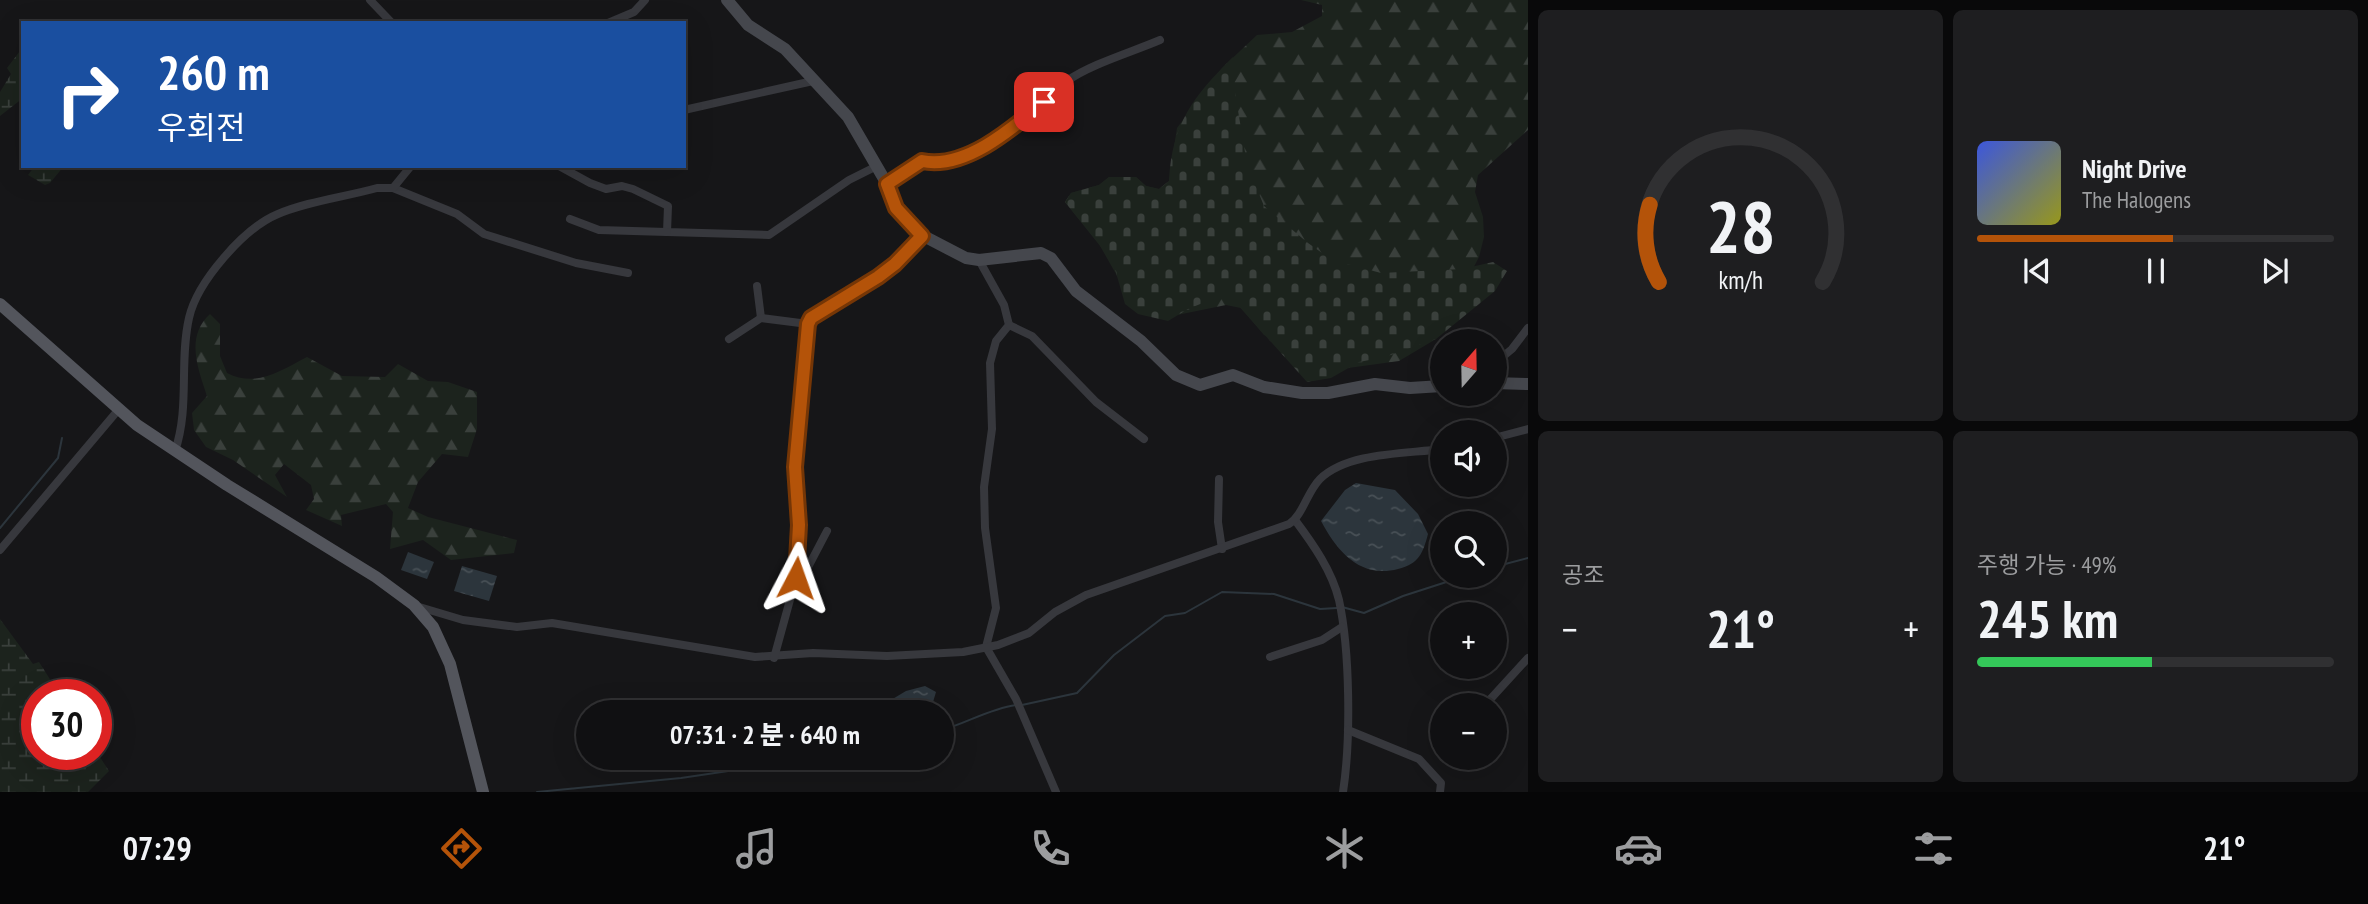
<!DOCTYPE html>
<html lang="ko">
<head>
<meta charset="utf-8">
<style>
	:root { --surface:#101012; --page:#1e1e20; --text:#f1f3f6; --muted:#9c9d9f; --line:#303032; --accent:#b45309 }
	body { margin:0; font-family:"PT Sans Narrow","Noto Sans KR",sans-serif; background:var(--page); color:var(--text); height:100vh; display:flex; flex-direction:column; font-size:26px; white-space:nowrap }
	* { box-sizing:border-box; margin:0 }
	p { font-size:23px; color:var(--muted) }
	.icon { flex:none; width:38px; height:38px; fill:none; stroke:currentColor; stroke-width:2; stroke-linecap:round; stroke-linejoin:round }
	.map { position:relative; flex:1; overflow:hidden }
	.side { display:flex; flex-direction:column; gap:10px; padding:10px; background:#09090a; width:840px }
	.side>* { flex:none }
	.guide { position:absolute; left:21px; top:21px; width:665px; height:147px; border-radius:0px; box-shadow:0 7px 28px #0002,0 0 0 2px var(--line); background:#1a4fa0; color:#fff; overflow:hidden }
	.needle { width:46px; rotate:20deg }
	.buttons { position:absolute; left:1430px; top:329px; display:grid; gap:14px }
	.buttons a { display:grid; place-items:center; width:77px; height:77px; border-radius:50%; background:var(--surface); box-shadow:0 7px 28px #0002,0 0 0 2px var(--line); font-size:35px }
	.speed { position:absolute; left:21px; top:679px; display:flex; gap:14px; font-size:35px; font-weight:700; text-align:center }
	.speed>* { display:grid; place-content:center; width:91px; height:91px; border-radius:50%; background:var(--surface); box-shadow:0 7px 28px #0002,0 0 0 2px var(--line); line-height:1 }
	.speed .limit { border:10px solid #d22; background:#fff; color:#111 }
	.pin { position:absolute; display:grid; place-items:center; width:60px; height:60px; color:#fff; margin:-30px; border-radius:14px; box-shadow:0 4px 10px #0006 }
	.me { position:absolute; width:77px; margin:-38px; rotate:4deg; stroke-linejoin:round; filter:drop-shadow(0 0 5px #0008) }
	.turn { display:flex; align-items:center; gap:24px; height:147px; padding:0 21px; font-size:32px }
	.turn .icon { width:91px; height:91px; stroke-width:2.5 }
	.turn b { display:block; font-size:49px; line-height:60px }
	.big { font-size:52px; font-weight:800; line-height:1.1 }
	.side .card { flex:1; display:flex; flex-direction:column; justify-content:center; gap:10px; min-width:0; padding:0 24px; border-radius:10px; background:var(--page) }
	.side .dial { align-items:center; gap:0 }
	.dial svg { height:182px; overflow:visible; fill:none; stroke:var(--line); stroke-width:7; stroke-linecap:round; text-anchor:middle }
	.dial text { fill:var(--text); stroke:none }
	.song { display:flex; align-items:center; gap:21px }
	.cover { width:84px; height:84px; border-radius:10px; background:linear-gradient(135deg,hsl(230 70% 55%),hsl(60 70% 35%)) }
	.played { height:7px; border-radius:4px; background:linear-gradient(90deg,var(--accent) 55%,var(--line) 55%) }
	.keys { display:flex; justify-content:space-around; direction:ltr }
	.heat { display:flex; justify-content:space-between; align-items:center; font-size:38px; direction:ltr }
	.charge { height:10px; border-radius:5px; background:linear-gradient(90deg,#34c759 49%,var(--line) 0) }
	.side .tiles { flex:1; display:grid; gap:10px; grid-template-columns:repeat(2,1fr) }
	.trip { position:absolute; left:576px; top:700px; width:378px; height:70px; border-radius:35px; background:var(--surface); box-shadow:0 7px 28px #0002,0 0 0 2px var(--line); font-weight:800; line-height:70px; text-align:center }
	.menu { display:flex; height:112px; justify-content:space-around; align-items:center; background:#060607; color:var(--muted) }
	.menu .icon { width:49px; height:49px }
	.menu .active { color:var(--accent) }
	.menu b { font-size:32px; color:var(--text) }
	main { display:flex; flex:1; min-height:0 }
	.map>svg:first-child { display:block }
</style>
</head>
<body>
<main>
<div class="map">
<svg width="1528" height="792" viewBox="0 0 1528 792">
	<defs>
		<pattern id="forest-firs" width="22" height="20" patternUnits="userSpaceOnUse" patternTransform="scale(1.75)"><rect width="22" height="20" fill="#1c231d"/><path d="M5 1l3.5 6h-7zM16 11l3.5 6h-7z" fill="#3a403c"/></pattern>
		<pattern id="wetland-marsh" width="20" height="14" patternUnits="userSpaceOnUse" patternTransform="scale(1.75)"><rect width="20" height="14" fill="#1c231d"/><path d="M1 5h8M5 5V1M11 12h8M15 12V8" fill="none" stroke="#3a403c"/></pattern>
		<pattern id="cemetery-stones" width="16" height="16" patternUnits="userSpaceOnUse" patternTransform="scale(1.75)"><rect width="16" height="16" fill="#1c231d"/><path d="M2 7V4a2 2 0 0 1 4 0v3zM10 15v-3a2 2 0 0 1 4 0v3z" fill="#3a403c"/></pattern>
		<pattern id="water-ripples" width="26" height="14" patternUnits="userSpaceOnUse" patternTransform="scale(1.75)"><rect width="26" height="14" fill="#2c353c"/><path d="M2 4q2-2 4 0t4 0M15 11q2-2 4 0t4 0" fill="none" stroke="#485056"/></pattern>
	</defs>
	<rect width="100%" height="100%" fill="#161618"/>
	<g fill="url(#forest-firs)">
		<path d="M1301 0H1528V130L1478 175 1475 192 1483 217 1484 237 1479 257 1436 339 1399 361 1348 368 1264 335 1241 308 1226 305 1177 315 1120 281 1099 244 1065 202 1071 193 1099 185 1109 177H1136L1146 186 1159 189 1169 181 1177 128 1222 68 1257 35 1292 32 1322 16V5Z"/>
		<path d="M210 314 220 324V356L227 373C256 388 280 371 307 357L342 376 385 377 398 364 428 381 448 382 477 392V429L468 457 442 454 418 482 408 508 428 517 517 540 514 553 451 560 423 540 390 549 393 512 386 504 341 515 342 526 306 510 314 499 311 485 284 464 275 475 287 497 233 460 206 447 194 430 192 413 207 396C198 368 185 337 210 314Z"/>
	</g>
	<g fill="url(#wetland-marsh)">
		<path d="M23 47V98L0 116V92L11 74 7 68Z"/>
		<path d="M35 166H64L50 183 45 185 28 175Z"/>
		<path d="M0 619 33 664 39 662 60 695H37V754H96V751L109 771 88 792H0Z"/>
	</g>
	<path fill="url(#cemetery-stones)" d="M1233 57 1232 75 1247 164 1264 206 1308 243 1332 260 1381 273 1462 269 1493 262 1507 271 1495 291 1436 339 1385 357 1359 362 1331 378 1307 382 1227 293 1188 309 1168 321 1138 314 1125 304 1113 262 1065 202 1071 193 1099 185 1109 177H1136L1146 186 1159 189 1169 181C1172 123 1193 97 1233 57Z"/>
	<g fill="url(#water-ripples)">
		<path d="M1356 483 1395 490 1418 514 1428 534C1423 553 1419 564 1398 569 1360 579 1337 551 1321 521L1345 490Z"/>
		<path d="M408 552 434 562 427 579 401 570Z"/>
		<path d="M462 566 497 576 489 601 454 591Z"/>
		<path d="M925 686 936 692 933 702 893 711 891 700 906 691Z"/>
	</g>
	<g fill="none" stroke-linecap="round" stroke-linejoin="round">
		<g stroke="#2c353c" stroke-width="2">
			<path d="M0 528 58 458 62 438"/>
			<path d="M1494 567 1528 558"/>
			<path d="M1342 607 1364 613 1403 596 1465 576"/>
			<path d="M1022 705 1077 693 1114 655 1165 616 1185 613 1222 592 1274 594 1320 609 1337 608"/>
			<path d="M942 730C967 723 989 709 1016 705"/>
			<path d="M537 792 681 778 809 759 856 766 880 758"/>
		</g>
		<g stroke="#37383d" stroke-width="8">
			<path d="M370 0 392 23"/>
			<path d="M608 23 634 12 645 0"/>
			<path d="M684 110 813 81"/>
			<path d="M559 166 590 183 606 189 622 186 633 189 668 206 667 232 769 235 849 180 877 166"/>
			<path d="M887 184 921 161C975 173 1027 110 1067 81 1091 64 1132 52 1160 40"/>
			<path d="M393 188 457 214 484 234 576 263 628 273"/>
			<path d="M570 219 599 230 667 232"/>
			<path d="M979 260 1004 305 1009 325 996 341 990 363 992 429 984 487 985 528 996 608 986 647 1016 699 1056 792"/>
			<path d="M757 286 761 318"/>
			<path d="M1009 325 1032 336 1096 402 1144 439"/>
			<path d="M729 339 761 318 808 324"/>
			<path d="M1494 364 1512 349 1528 328"/>
			<path d="M1494 438 1528 429"/>
			<path d="M175 451C190 407 179 362 189 318 197 282 244 228 278 214 308 201 345 197 377 188H393L411 166"/>
			<path d="M1219 479 1218 522 1222 549"/>
			<path d="M1295 520C1313 544 1332 571 1339 600 1350 651 1351 740 1343 792"/>
			<path d="M0 550 119 409"/>
			<path d="M796 578 806 571 827 531"/>
			<path d="M416 606 463 620 517 627 552 623 755 657 813 653 887 656 963 652 998 645 1029 633 1055 612 1086 595 1289 524C1303 515 1307 492 1320 479 1348 452 1405 454 1442 449"/>
			<path d="M1270 657 1322 640 1342 627"/>
			<path d="M774 658 796 578 799 525 795 467 808 324C817 305 844 300 861 289 884 275 905 257 922 236"/>
			<path d="M1485 705 1528 658"/>
			<path d="M1348 730 1419 759 1441 783 1440 792"/>
		</g>
		<g stroke="#45474d" stroke-width="12">
			<path d="M727 0 748 25 785 49 848 117 887 184 896 208 916 232 966 258 979 260 1041 253 1051 258 1076 291 1141 341 1176 375 1200 385 1233 375 1264 387 1302 393H1328L1375 384 1410 388 1442 386"/>
			<path d="M1494 383 1528 384"/>
		</g>
		<path stroke="#53555c" stroke-width="12" d="M0 304 137 425 227 485 376 577 414 605 433 627 450 664 483 792"/>
	</g>
	<g fill="none" stroke-linecap="round" stroke-linejoin="round">
		<defs>
			<path id="route" d="M796 578 799 525 795 467 808 324 811 318 878 277 895 264 922 236 896 208 887 184 922 161C965 170 1013 128 1044 102"/>
		</defs>
		<use href="#route" stroke="#753606" stroke-width="18"/>
		<use href="#route" stroke="#b45309" stroke-width="12"/>
	</g>
</svg>
<div class="buttons">
<a><svg class="needle" viewBox="-14 -14 28 28"><path d="M0-13l5 13h-10z" fill="#e53935"/><path d="M0 13l5-13h-10z" fill="#9c9d9f"/></svg></a>
<a><svg class="icon" aria-label="sound" viewBox="0 0 24 24"><path d="M4 9h4l5-4v14l-5-4H4zM17 9q2 3 0 6"/></svg></a>
<a><svg class="icon" aria-label="search" viewBox="0 0 24 24"><circle cx="10" cy="10" r="6"/><path d="M15 15l6 6"/></svg></a>
<a>+</a>
<a>−</a>
</div>
<div class="speed"><div class="limit">30</div></div>
<div class="pin" style="left:1044px;top:102px;background:#d93025"><svg class="icon" aria-label="arrive" viewBox="0 0 24 24"><path d="M6 21V4h12l-3 4 3 4H6"/></svg></div>
<svg class="me" style="left:796px;top:578px" viewBox="-20 -20 40 40"><path d="M0-17L14 15 0 8-14 15z" fill="#b45309" stroke="#fff" stroke-width="4"/></svg>
<div class="trip">07:31 · 2 분 · 640 m</div>
<div class="guide">
<div class="turn"><svg class="icon" aria-label="right" viewBox="0 0 24 24"><path d="M7 20v-9h11M14 6l5 5-5 5"/></svg><div><b>260 m</b>우회전</div></div>
</div>
</div>
<section class="side">
<div class="tiles">
<div class="card dial"><svg viewBox="0 0 100 80">
<path d="M14 69A42 42 0 1 1 86 69"/>
<path d="M14 69A42 42 0 0 1 10 35" stroke="#b45309"/>
<text x="50" y="56" font-size="32" font-weight="700">28</text>
<text x="50" y="72" font-size="11">km/h</text>
</svg></div>
<div class="card">
<div class="song"><i class="cover"></i><div><b>Night Drive</b><p>The Halogens</p></div></div>
<div class="played"></div>
<div class="keys"><svg class="icon" aria-label="previous" viewBox="0 0 24 24"><path d="M18 5L8 12l10 7zM5 5v14"/></svg><svg class="icon" aria-label="pause" viewBox="0 0 24 24"><path d="M8 5v14M16 5v14"/></svg><svg class="icon" aria-label="next" viewBox="0 0 24 24"><path d="M6 5l10 7-10 7zM19 5v14"/></svg></div>
</div>
<div class="card"><p>공조</p>
<div class="heat"><a>−</a><b class="big">21°</b><a>+</a></div>
</div>
<div class="card"><p>주행 가능 · 49%</p><b class="big">245 km</b><div class="charge"></div></div>
</div>
</section>
</main>
<nav class="menu">
<b>07:29</b>
<svg class="icon active" aria-label="directions" viewBox="0 0 24 24"><path d="M12 3l9 9-9 9-9-9zM9 14v-3h6M13 9l2 2-2 2"/></svg>
<svg class="icon" aria-label="music" viewBox="0 0 24 24"><path d="M9 18V5l10-2v13"/><circle cx="6" cy="18" r="3"/><circle cx="16" cy="16" r="3"/></svg>
<svg class="icon" aria-label="phone" viewBox="0 0 24 24"><path d="M5 4h4l2 5-3 2q2 4 5 5l2-3 5 2v4C11 20 4 13 5 4z"/></svg>
<svg class="icon" aria-label="climate" viewBox="0 0 24 24"><path d="M12 3v18M4 7l16 10M4 17L20 7"/></svg>
<svg class="icon" aria-label="car" viewBox="0 0 24 24"><path d="M5 17H2v-5l4-1 3-4h7l3 4 3 1v5h-3M9 17h6M6 11h13"/><circle cx="7" cy="17" r="2"/><circle cx="17" cy="17" r="2"/></svg>
<svg class="icon" aria-label="filters" viewBox="0 0 24 24"><path d="M4 7h16M4 17h16"/><circle cx="9" cy="7" r="2"/><circle cx="15" cy="17" r="2"/></svg>
<b>21°</b>
</nav>
</body>
</html>
